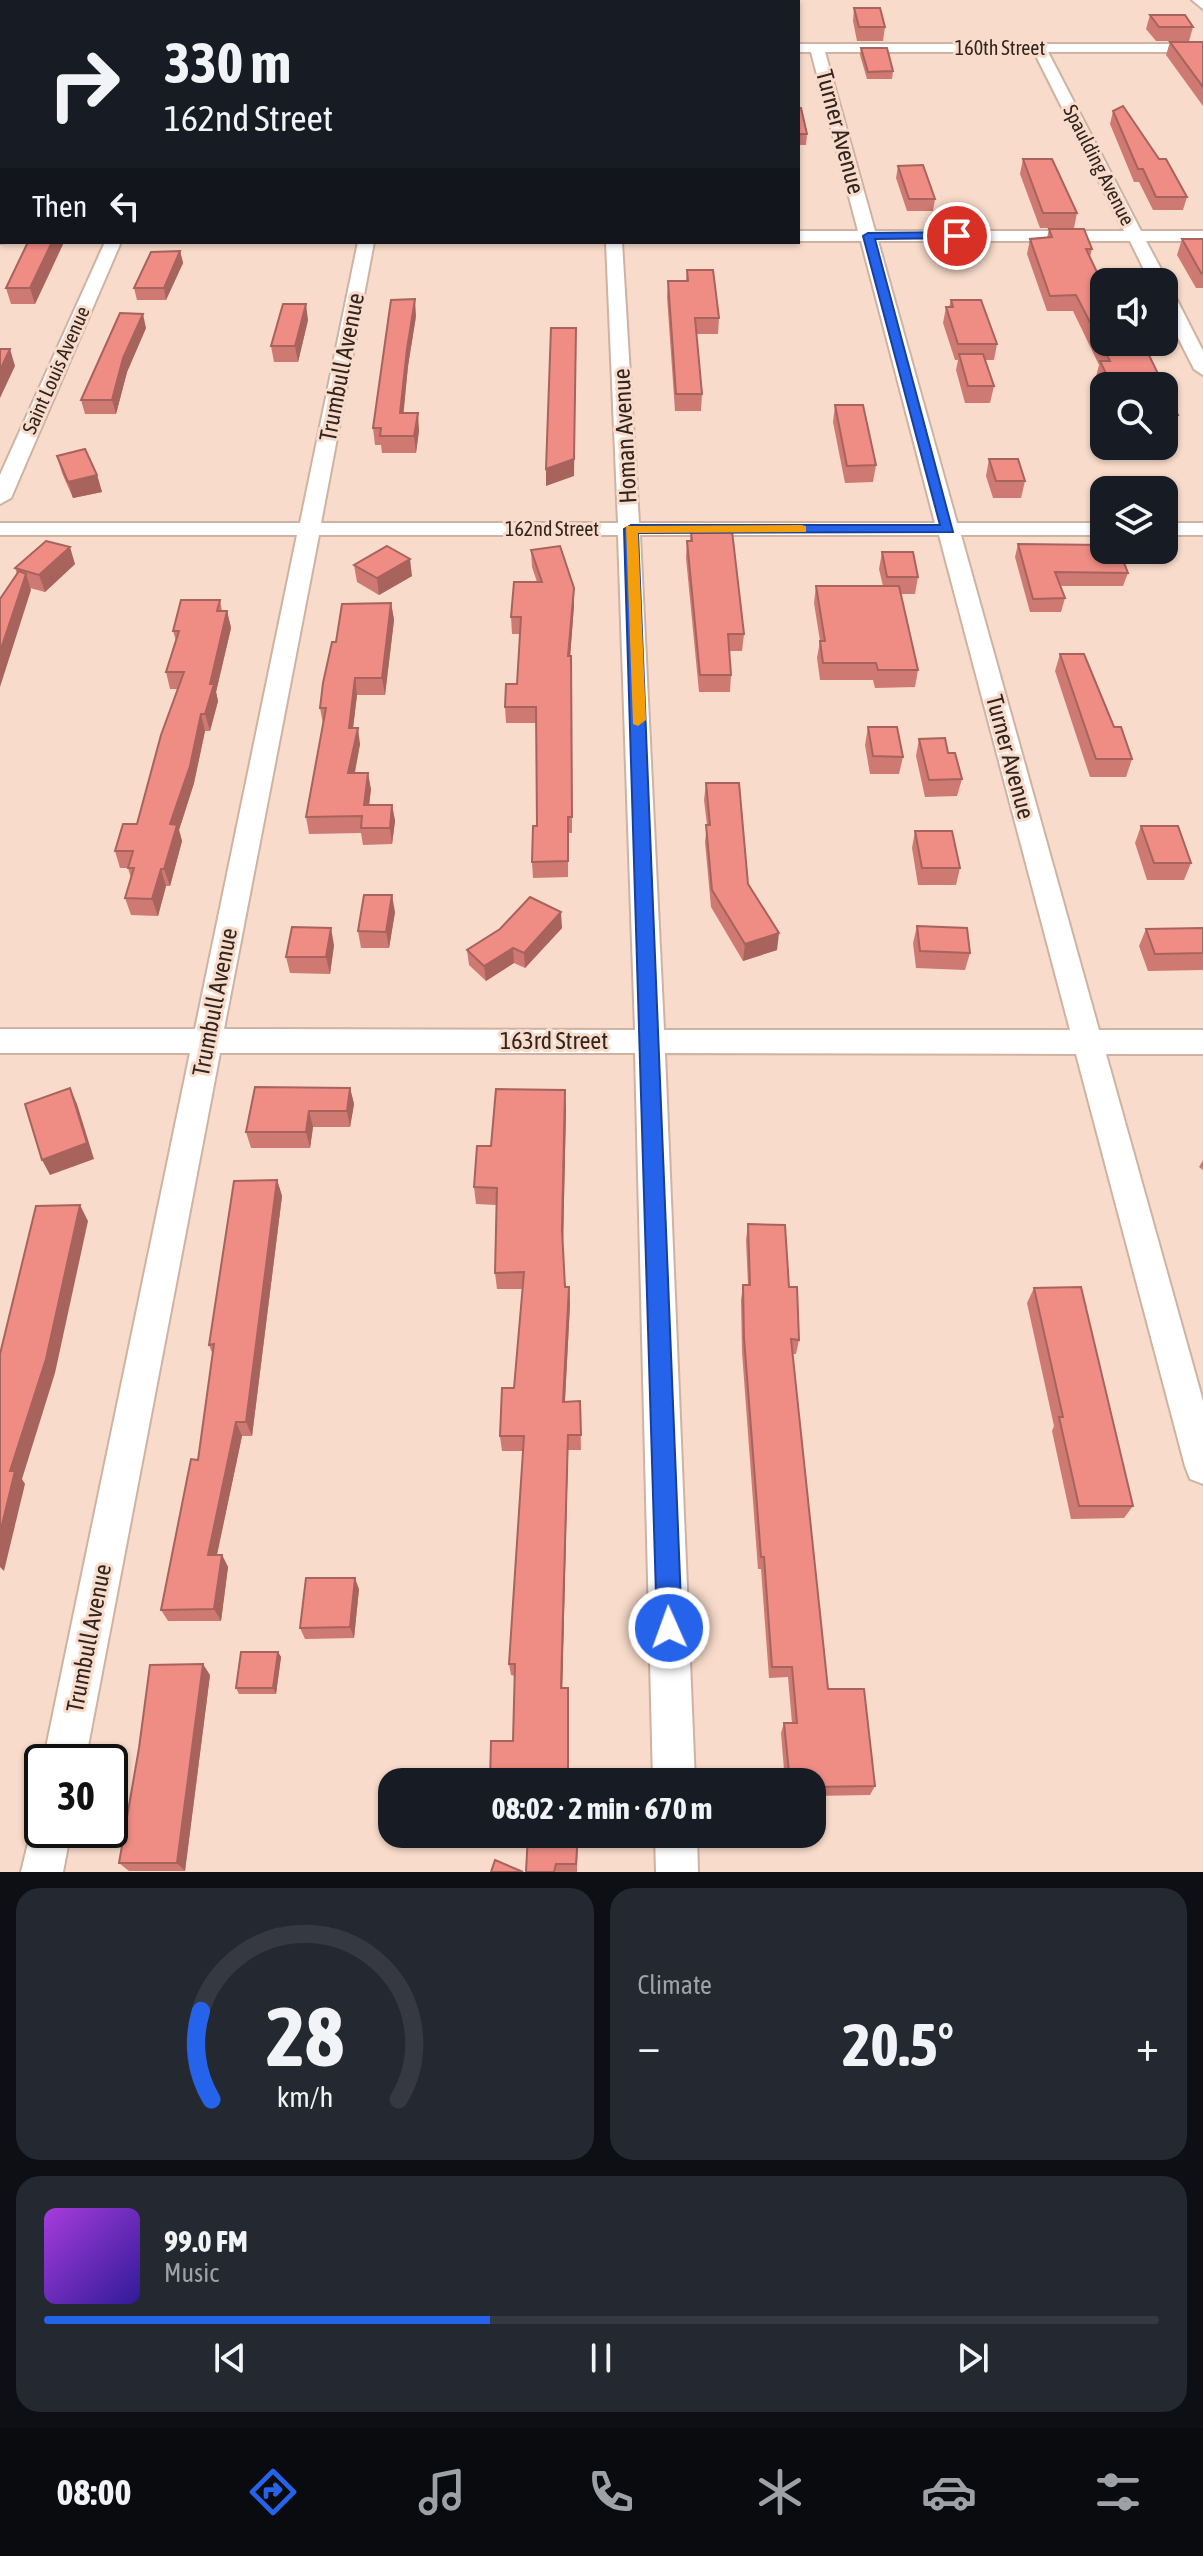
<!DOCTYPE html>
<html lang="en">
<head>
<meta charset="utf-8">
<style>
	:root { --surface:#171b24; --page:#242831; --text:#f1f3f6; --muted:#9ea1a6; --line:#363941; --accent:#2563eb }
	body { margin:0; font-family:"Asap Condensed",sans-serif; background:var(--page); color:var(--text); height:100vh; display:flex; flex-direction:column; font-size:30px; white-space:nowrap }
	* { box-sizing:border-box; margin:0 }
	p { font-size:26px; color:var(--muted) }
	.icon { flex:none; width:44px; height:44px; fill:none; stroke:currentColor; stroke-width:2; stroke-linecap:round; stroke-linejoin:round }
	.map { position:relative; height:1872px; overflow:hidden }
	.panel { display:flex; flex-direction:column; gap:16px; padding:16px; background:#0d0f14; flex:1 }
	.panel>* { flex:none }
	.hud { position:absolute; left:0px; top:0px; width:800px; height:244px; box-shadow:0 2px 6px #0004; background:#171b24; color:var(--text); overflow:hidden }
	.buttons { position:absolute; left:1090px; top:268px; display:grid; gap:16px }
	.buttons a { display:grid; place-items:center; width:88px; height:88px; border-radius:16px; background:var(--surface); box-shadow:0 2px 6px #0004; font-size:40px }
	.speed { position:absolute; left:24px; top:1744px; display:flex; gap:16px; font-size:40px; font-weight:700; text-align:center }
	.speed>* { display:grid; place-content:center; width:104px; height:104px; border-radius:50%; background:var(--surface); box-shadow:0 2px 6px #0004; line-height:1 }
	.speed .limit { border:4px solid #111; border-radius:12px; background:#fff; color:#111 }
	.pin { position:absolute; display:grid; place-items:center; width:68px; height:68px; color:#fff; margin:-34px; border:4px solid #fff; border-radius:50%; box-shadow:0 2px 8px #0007 }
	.me { position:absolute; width:88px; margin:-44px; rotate:358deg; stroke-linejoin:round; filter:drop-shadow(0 0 6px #0008) }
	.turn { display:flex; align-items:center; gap:28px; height:168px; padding:0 32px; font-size:36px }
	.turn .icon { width:104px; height:104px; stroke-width:2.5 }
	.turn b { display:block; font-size:56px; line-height:68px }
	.then { display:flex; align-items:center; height:76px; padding:0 32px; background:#0003; gap:16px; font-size:30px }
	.big { font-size:60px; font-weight:700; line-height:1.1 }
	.panel .tile { flex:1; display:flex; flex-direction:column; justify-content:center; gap:12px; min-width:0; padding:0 28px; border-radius:24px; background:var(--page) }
	.panel .dial { align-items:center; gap:0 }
	.dial svg { height:208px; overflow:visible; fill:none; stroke:var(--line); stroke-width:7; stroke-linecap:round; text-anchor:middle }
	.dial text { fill:var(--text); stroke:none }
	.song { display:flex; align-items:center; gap:24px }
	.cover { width:96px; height:96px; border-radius:12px; background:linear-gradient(135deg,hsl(280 70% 55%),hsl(250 70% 35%)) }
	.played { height:8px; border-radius:4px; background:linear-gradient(90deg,var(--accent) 40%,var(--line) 40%) }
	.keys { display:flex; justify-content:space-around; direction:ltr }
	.heat { display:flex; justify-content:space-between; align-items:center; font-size:44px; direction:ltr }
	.panel .tiles { flex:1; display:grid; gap:16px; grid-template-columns:1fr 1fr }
	.tile:last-child { grid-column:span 2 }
	.trip { position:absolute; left:378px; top:1768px; width:448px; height:80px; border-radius:24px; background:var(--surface); box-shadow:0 2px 6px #0004; font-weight:700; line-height:80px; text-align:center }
	.dock { display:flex; height:128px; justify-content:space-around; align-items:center; background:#090b0e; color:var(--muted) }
	.dock .icon { width:56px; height:56px }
	.dock .current { color:var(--accent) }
	.dock b { font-size:36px; color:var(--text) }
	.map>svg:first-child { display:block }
</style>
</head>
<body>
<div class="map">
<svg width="1203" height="1872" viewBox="0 0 1203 1872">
	<rect width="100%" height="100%" fill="#f8dbca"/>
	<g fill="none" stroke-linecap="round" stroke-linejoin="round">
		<defs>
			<g id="minor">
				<path d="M215 0H229L214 2Z"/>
				<rect x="604" y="0" width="14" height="2"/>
				<path d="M1192 0H1203V9Z"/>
				<path d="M798 44H1203V52H1048L1141 231H1203V241H1146L1168 282 1165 286 1164 282H1150L1130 241H878L957 523H1104V535H961L1099 1030H1203V1054H1106L1203 1401V1484L1190 1479 1185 1466 1076 1054 665 1053 695 1782H653L635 1053H220L85 1762H43L190 1053H0V1029H195L297 535H0V523H300L358 242H374L321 523H618L606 242H622L639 523H935L861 241H798V231H858L811 52H798ZM825 52H1034L1124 231H875ZM319 535H618L635 1030 224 1029ZM640 535H939L1070 1030H664Z"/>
				<rect x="0" y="45" width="2" height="8"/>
				<path d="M0 233 2 242H6L0 243Z"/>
				<path d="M105 242H121L11 498 0 504V475Z"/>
				<path d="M1164 287 1173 292 1203 351V375L1194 369 1164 310Z"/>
				<rect x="1164" y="523" width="39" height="12"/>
				<path d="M42 1812V1830H71L63 1872H21L35 1815Z"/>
				<path d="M655 1834H697L698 1872H656Z"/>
			</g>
		</defs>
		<use href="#minor" stroke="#ceb2a2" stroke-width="4"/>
		<use href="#minor" fill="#fff" fill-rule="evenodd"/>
	</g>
	<g fill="#ce7972">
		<path d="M854 8 885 27 883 41H857L853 21Z"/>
		<path d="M1150 15 1193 27 1189 41H1156L1146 29Z"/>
		<path d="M1170 42 1203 43V106L1166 55Z"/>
		<path d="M861 48 893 71 892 79H867L860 55Z"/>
		<path d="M798 108 807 134 806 145H798Z"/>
		<path d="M1113 111 1159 159 1187 197 1183 210H1153L1139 182H1134L1110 124Z"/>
		<path d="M1023 159 1077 213 1074 228H1040L1020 174Z"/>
		<path d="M898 166 935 199 933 211H907L896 178Z"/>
		<path d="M1049 229 1092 249 1090 257 1133 349 1164 386H1104V394L1096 377 1099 365 1073 311H1047L1027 254 1030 239 1047 238Z"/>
		<path d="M1182 239H1203V288H1196L1177 255Z"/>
		<path d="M28 242H64L35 304H11L6 288Z"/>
		<path d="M180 251 183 263 166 300H137L134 288Z"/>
		<path d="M687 270 719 318 718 334H696L702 394 701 411H675L667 297 668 281H686Z"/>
		<path d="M951 300 997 344 994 360H985L994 386 990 403H965L956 370 958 360H955L943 323 946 307H949Z"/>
		<path d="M416 316 408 366 403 413 419 430 416 453H382L381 445H375L373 428Z"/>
		<path d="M308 320 298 362H274L271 346Z"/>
		<path d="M146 328 127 372 116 414H85L81 400Z"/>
		<path d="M1164 386 1178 415 1173 431H1164Z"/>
		<path d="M835 405 876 465 873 482 845 483 833 422Z"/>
		<path d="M57 456 97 475 102 492 73 498 62 473Z"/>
		<path d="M989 459 1025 481 1021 498H993L986 476Z"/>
		<path d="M691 531 744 634 742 651H729L731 675 730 692H699L686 558 687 541H690Z"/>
		<path d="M1018 544 1128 573 1123 586H1060L1065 598 1061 612H1030L1015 557Z"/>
		<path d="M531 550 574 605 570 656 572 672V833H568V877L533 878 532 862 537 826 536 723H506L505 707 517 684 520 634H512L511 617 537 582 532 567Z"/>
		<path d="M882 552 918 577 915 594H901L918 670 915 687 875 688 873 680H820L817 658 820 641 814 603 816 586H883L879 569Z"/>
		<path d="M75 564 45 592 30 588 31 590 17 574 15 568Z"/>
		<path d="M354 565 412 576 379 595 357 582Z"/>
		<path d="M220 600 222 611H227L231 628 216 692 218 701 210 731H205L194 783 179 830 182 841 170 886H166L158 916 131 915 125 898 131 878 128 868H120L115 851 137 824 178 689H170L166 672 176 641 173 631Z"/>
		<path d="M391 603 394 620 385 695H357L353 728 360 744 355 773 371 789 369 805H392L395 821 392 844 363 845 361 833 309 834 306 817 323 724 320 708 336 642Z"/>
		<path d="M1060 654 1114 727 1132 759 1126 777H1090L1055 671Z"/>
		<path d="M868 727 903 757 899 774H870L865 745Z"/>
		<path d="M919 739 948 753 962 779 957 796 925 797 916 756Z"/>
		<path d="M706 783 777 950 743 961 711 907 705 842 707 825 704 800Z"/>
		<path d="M1141 826 1191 863 1184 880H1147L1135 843Z"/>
		<path d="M915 831 960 868 956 885H918L912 848Z"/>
		<path d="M395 912 389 948H361L358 931Z"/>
		<path d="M917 926 970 953 965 970 916 968 913 943Z"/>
		<path d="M562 928 525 968 514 963 486 981 469 965 467 950Z"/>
		<path d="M1203 928V970L1148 971 1139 946 1146 929Z"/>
		<path d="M334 945 330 974 290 973 286 957Z"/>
		<path d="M350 1088 354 1104 350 1127H313L310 1148H251L246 1132Z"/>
		<path d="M566 1108 563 1243 565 1287H569L570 1304 565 1402 580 1401 581 1450H568L562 1688 569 1699 513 1741 515 1676 511 1675 509 1664 523 1451H502L500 1436 514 1388 523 1289H497L495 1273 496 1205 476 1204 474 1187 491 1146Z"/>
		<path d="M1203 1160V1170L1199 1167Z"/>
		<path d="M277 1180 282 1196 252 1436H242L217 1555H222L228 1567 221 1621H168L161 1610 198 1460 213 1355 209 1345Z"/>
		<path d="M748 1224 789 1287 799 1340 796 1354H792L828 1689 875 1786 870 1795 812 1796V1782H785L781 1733 784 1723H792L788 1677 769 1678 761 1569H758L742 1352 741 1300 743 1285H748L746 1240Z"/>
		<path d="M1034 1288 1133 1506 1124 1518 1071 1519 1052 1431 1054 1426 1027 1303Z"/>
		<path d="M359 1589 354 1638 305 1639 300 1628Z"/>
		<path d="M278 1652 281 1657 276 1694H239L236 1688Z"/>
		<path d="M210 1675 185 1871H129L119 1863Z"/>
		<path d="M578 1834 577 1872H526Z"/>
	</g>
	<g fill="#a7635c">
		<path d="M81 0H92L91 2H80Z"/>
		<path d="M52 242H64L35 304 30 288Z"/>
		<path d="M180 251 183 263 166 300 164 288Z"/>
		<path d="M415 299 416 316 408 366 402 430 400 413 407 349Z"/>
		<path d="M306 304 308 320 298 362 295 346Z"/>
		<path d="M143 314 146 328 127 372 116 414 112 400 123 358Z"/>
		<path d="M576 344 574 476 546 486V469Z"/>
		<path d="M10 349 15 366 0 398V370Z"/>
		<path d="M418 413 419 430 416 453 414 436Z"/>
		<path d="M97 475 102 492 73 498 68 482Z"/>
		<path d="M70 547 75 564 45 592 39 575Z"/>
		<path d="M410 559 412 576 379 595 377 578Z"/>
		<path d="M26 574 31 590 0 687V652Z"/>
		<path d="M574 588V605L569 672 568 656Z"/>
		<path d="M391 603 394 620 385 695 382 678Z"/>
		<path d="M227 611 231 628 216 692 218 701 210 731 205 714 210 684Z"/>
		<path d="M355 678 357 695 351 744 349 728Z"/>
		<path d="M201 714 205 731 194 783 179 830 182 841 170 886 164 869 170 824Z"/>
		<path d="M358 728 360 744 351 790 348 773Z"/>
		<path d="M368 773 371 789 367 821 364 805Z"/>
		<path d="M392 805 395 821 392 844 390 828Z"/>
		<path d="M161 869 166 886 158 916 152 899Z"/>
		<path d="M392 895 395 912 389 948 386 932Z"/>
		<path d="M561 912 562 928 525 968 524 953Z"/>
		<path d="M331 928 334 945 330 974 326 957Z"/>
		<path d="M779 933 777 950 743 961 745 944Z"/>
		<path d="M513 948 514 963 486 981 484 966Z"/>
		<path d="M70 1088 77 1104 94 1159 50 1175 42 1160Z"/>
		<path d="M350 1088 354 1104 350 1127 347 1111Z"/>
		<path d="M565 1090 566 1108 563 1247 562 1230Z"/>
		<path d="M309 1111 313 1127 310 1148 306 1132Z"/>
		<path d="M277 1180 282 1196 252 1436 246 1422Z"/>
		<path d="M80 1205 88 1221 55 1373 22 1479 25 1484 4 1571 0 1567V1533L10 1471Z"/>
		<path d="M569 1287 570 1304 564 1417 563 1402Z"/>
		<path d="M236 1422 242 1436 214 1568 208 1555Z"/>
		<path d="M568 1435V1450L562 1700 561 1688Z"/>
		<path d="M222 1555 228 1567 221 1621 214 1609Z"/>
		<path d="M355 1578 359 1589 354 1638 350 1627Z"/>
		<path d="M278 1652 281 1657 276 1694 273 1688Z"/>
		<path d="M203 1664 210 1675 185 1871 177 1863Z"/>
	</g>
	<g fill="#ef8d84" stroke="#a7635c" stroke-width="2">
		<path d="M41 0H81L80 2H40Z"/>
		<path d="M151 0H174L173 2H150Z"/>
		<rect x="647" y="0" width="28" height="2"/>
		<path d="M854 8H880L885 27H859Z"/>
		<path d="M1150 15H1185L1193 27H1159Z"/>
		<path d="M1170 42H1202L1203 43V87Z"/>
		<path d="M861 48H887L893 71 868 72Z"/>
		<path d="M1123 106 1159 159H1166L1187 197H1156L1143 169H1138L1113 111Z"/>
		<path d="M798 108H801L807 134H798Z"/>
		<path d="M1023 159H1052L1077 213H1043Z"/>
		<path d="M923 165 935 199H909L898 166Z"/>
		<path d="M1049 229H1084L1092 249H1086L1104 287V342H1130L1133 349H1146L1164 386H1112L1100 361H1110L1076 295 1050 296 1030 239 1052 237Z"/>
		<path d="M1182 239H1203V273H1201Z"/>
		<path d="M28 242H52L30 288H6Z"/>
		<path d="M180 251 164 288H134L151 252Z"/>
		<path d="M687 270H713L719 318H695L702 394H676L668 281H688Z"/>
		<path d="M415 299 407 349 400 413H418L414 436H380L381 428H373L391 300Z"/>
		<path d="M951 300H981L997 344H958L946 307H953Z"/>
		<path d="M283 304H306L295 346H271Z"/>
		<path d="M120 313 143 314 123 358 112 400H81Z"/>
		<path d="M551 328H576L574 459 546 469Z"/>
		<path d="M0 349H10L0 370Z"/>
		<path d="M959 354H983L994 386H968Z"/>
		<path d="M1164 386 1178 415H1164Z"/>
		<path d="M835 405H863L876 465 847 466Z"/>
		<path d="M85 449 97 475 68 482 57 456Z"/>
		<path d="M989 459H1018L1025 481H996Z"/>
		<path d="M691 531H732L744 634H728L731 675H700L687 541H692Z"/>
		<path d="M46 541 70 547 39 575 15 568Z"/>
		<path d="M1018 544 1104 545V550H1119L1128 573 1055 572 1065 598 1033 599Z"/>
		<path d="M387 546 410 559 377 578 354 565Z"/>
		<path d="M560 546 574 588 568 656H571L572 817H568V861L532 862 533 826H537L536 707H505L506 684H517L521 617H511L514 582H542L531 550Z"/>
		<path d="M882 552H913L918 577H887Z"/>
		<path d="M19 571 26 574 0 652V599Z"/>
		<path d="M816 586H899L918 670H878L876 663H823L820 641H825Z"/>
		<path d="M181 600H220L217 611H227L210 684H214L205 714H201L190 766 170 824 177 825 164 869H161L152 899 125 898 134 868H128L133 851H115L123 824H137L161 735 184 672H166L179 631H173Z"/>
		<path d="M391 603 382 678H355L349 728H358L348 773H368L364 805H392L390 828H361L362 816 306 817 326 708H320L323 683 332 642H336L342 604Z"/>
		<path d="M1060 654H1084L1114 727H1121L1132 759H1096Z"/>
		<path d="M868 727H897L903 757 873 756Z"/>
		<path d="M945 738 948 753H955L962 779 929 780 919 739Z"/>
		<path d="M706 783H739L748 884 779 933 745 944 712 890 706 825H710Z"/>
		<path d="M1141 826H1178L1191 863H1154Z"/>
		<path d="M915 831H952L960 868H922Z"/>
		<path d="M364 895H392L386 932 358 931Z"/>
		<path d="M530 897 561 912 524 953 513 948 484 966 467 950 500 929Z"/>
		<path d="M917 926 967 928 970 953 920 951Z"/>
		<path d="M292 927 331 928 326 957H286Z"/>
		<path d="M1203 928V953L1155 954 1146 929Z"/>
		<path d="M255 1087 350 1088 347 1111H309L306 1132H246Z"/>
		<path d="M70 1088 87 1143 42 1160 25 1104Z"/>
		<path d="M496 1089 565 1090 562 1230 565 1287H569L563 1402 580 1401 581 1435H568L561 1688H568V1782H490L491 1741H513L515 1664H509L524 1436H500L502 1388H514L524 1272 495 1273 497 1188 474 1187 477 1146H491Z"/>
		<path d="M277 1180 246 1422H236L208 1555H222L214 1609 161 1610 191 1459 198 1460 214 1344 209 1345 234 1181Z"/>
		<path d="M80 1205 46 1359 10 1471H15L0 1533V1354L36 1206Z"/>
		<path d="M748 1224 785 1225 789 1287H797L799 1340 791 1339 828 1689H864L875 1786 812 1787V1782H790L784 1723H797L792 1667H772L764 1557H761L744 1338 743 1285H750Z"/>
		<path d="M1081 1287 1133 1506H1079L1059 1417H1063L1034 1288Z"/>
		<path d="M306 1578H355L350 1627 300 1628Z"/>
		<path d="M241 1652H278L273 1688H236Z"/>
		<path d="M203 1664 177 1863H119L139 1748 150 1665Z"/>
		<path d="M528 1834H578L576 1864H556L554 1872H526Z"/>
		<path d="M495 1860 523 1872H491Z"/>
	</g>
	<path fill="#2563eb" stroke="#184099" stroke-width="2" d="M957 232 961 238 875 239 953 532 638 533 682 1628 678 1637 669 1640 660 1637 657 1628 624 529 631 525H940L863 236 868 233Z"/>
	<path fill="#f59e0b" d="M801 525 806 526V532L638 533 646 720 638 726 633 724 626 526Z"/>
	<g text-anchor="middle" stroke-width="6" stroke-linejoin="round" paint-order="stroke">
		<g font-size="20" fill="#30251f" stroke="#f8dbca">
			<text x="1000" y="55">160th Street</text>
			<text transform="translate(1099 165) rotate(63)" y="7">Spaulding Avenue</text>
			<text transform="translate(56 370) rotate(-66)" y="7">Saint Louis Avenue</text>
			<text x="552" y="536">162nd Street</text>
		</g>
		<g font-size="24" fill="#30251f" stroke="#f8dbca">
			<text transform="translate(840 132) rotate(75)" y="8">Turner Avenue</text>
			<text transform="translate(342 367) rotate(-79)" y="8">Trumbull Avenue</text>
			<text transform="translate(625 436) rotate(-93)" y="8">Homan Avenue</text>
			<text transform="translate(1010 757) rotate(75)" y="8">Turner Avenue</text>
			<text transform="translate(215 1002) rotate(-79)" y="8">Trumbull Avenue</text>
			<text x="554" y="1049">163rd Street</text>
			<text transform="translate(89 1638) rotate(-79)" y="8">Trumbull Avenue</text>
		</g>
	</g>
</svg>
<div class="buttons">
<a><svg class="icon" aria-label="sound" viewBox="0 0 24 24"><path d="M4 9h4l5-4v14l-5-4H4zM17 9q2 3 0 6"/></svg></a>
<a><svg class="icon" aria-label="search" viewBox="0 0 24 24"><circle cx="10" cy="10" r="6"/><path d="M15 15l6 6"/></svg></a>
<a><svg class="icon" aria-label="layers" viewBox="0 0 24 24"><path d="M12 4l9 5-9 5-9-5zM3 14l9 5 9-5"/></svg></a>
</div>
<div class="speed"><div class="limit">30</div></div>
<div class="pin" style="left:957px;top:236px;background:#d93025"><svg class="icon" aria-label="arrive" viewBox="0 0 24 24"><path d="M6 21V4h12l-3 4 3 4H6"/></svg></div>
<svg class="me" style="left:669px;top:1628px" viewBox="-20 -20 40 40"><circle r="17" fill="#2563eb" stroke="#fff" stroke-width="3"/><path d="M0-11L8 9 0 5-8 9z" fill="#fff"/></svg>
<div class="trip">08:02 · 2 min · 670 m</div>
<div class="hud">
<div class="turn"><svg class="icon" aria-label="right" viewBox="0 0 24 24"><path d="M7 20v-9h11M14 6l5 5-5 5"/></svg><div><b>330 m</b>162nd Street</div></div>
<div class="then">Then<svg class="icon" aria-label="left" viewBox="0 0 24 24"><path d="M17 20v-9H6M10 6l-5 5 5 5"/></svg></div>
</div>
</div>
<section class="panel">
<div class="tiles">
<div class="tile dial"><svg viewBox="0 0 100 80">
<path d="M14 69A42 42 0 1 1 86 69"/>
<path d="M14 69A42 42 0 0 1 10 35" stroke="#2563eb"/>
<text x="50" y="56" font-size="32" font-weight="700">28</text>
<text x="50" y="72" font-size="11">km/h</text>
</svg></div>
<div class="tile"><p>Climate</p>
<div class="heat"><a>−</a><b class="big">20.5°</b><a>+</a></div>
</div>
<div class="tile">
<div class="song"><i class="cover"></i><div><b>99.0 FM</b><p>Music</p></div></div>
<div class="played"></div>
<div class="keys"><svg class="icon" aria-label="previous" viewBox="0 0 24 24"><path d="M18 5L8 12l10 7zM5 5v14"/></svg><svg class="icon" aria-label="pause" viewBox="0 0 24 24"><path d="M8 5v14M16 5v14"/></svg><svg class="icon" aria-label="next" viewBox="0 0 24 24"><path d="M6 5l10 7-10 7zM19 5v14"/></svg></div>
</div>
</div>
</section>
<nav class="dock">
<b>08:00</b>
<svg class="icon current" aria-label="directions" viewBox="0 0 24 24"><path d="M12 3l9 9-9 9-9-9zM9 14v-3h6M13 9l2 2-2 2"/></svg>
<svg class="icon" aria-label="music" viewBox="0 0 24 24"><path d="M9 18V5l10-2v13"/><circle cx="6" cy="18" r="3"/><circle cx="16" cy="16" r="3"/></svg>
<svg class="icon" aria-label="phone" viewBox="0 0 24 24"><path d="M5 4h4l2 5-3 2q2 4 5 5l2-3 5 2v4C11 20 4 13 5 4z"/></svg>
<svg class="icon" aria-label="climate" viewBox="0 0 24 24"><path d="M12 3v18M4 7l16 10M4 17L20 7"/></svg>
<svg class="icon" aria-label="car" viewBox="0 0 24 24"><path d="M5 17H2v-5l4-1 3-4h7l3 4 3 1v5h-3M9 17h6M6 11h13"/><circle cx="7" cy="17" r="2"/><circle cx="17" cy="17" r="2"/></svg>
<svg class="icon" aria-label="filters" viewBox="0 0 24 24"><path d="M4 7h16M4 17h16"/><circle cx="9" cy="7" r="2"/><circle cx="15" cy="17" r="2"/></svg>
</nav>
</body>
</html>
